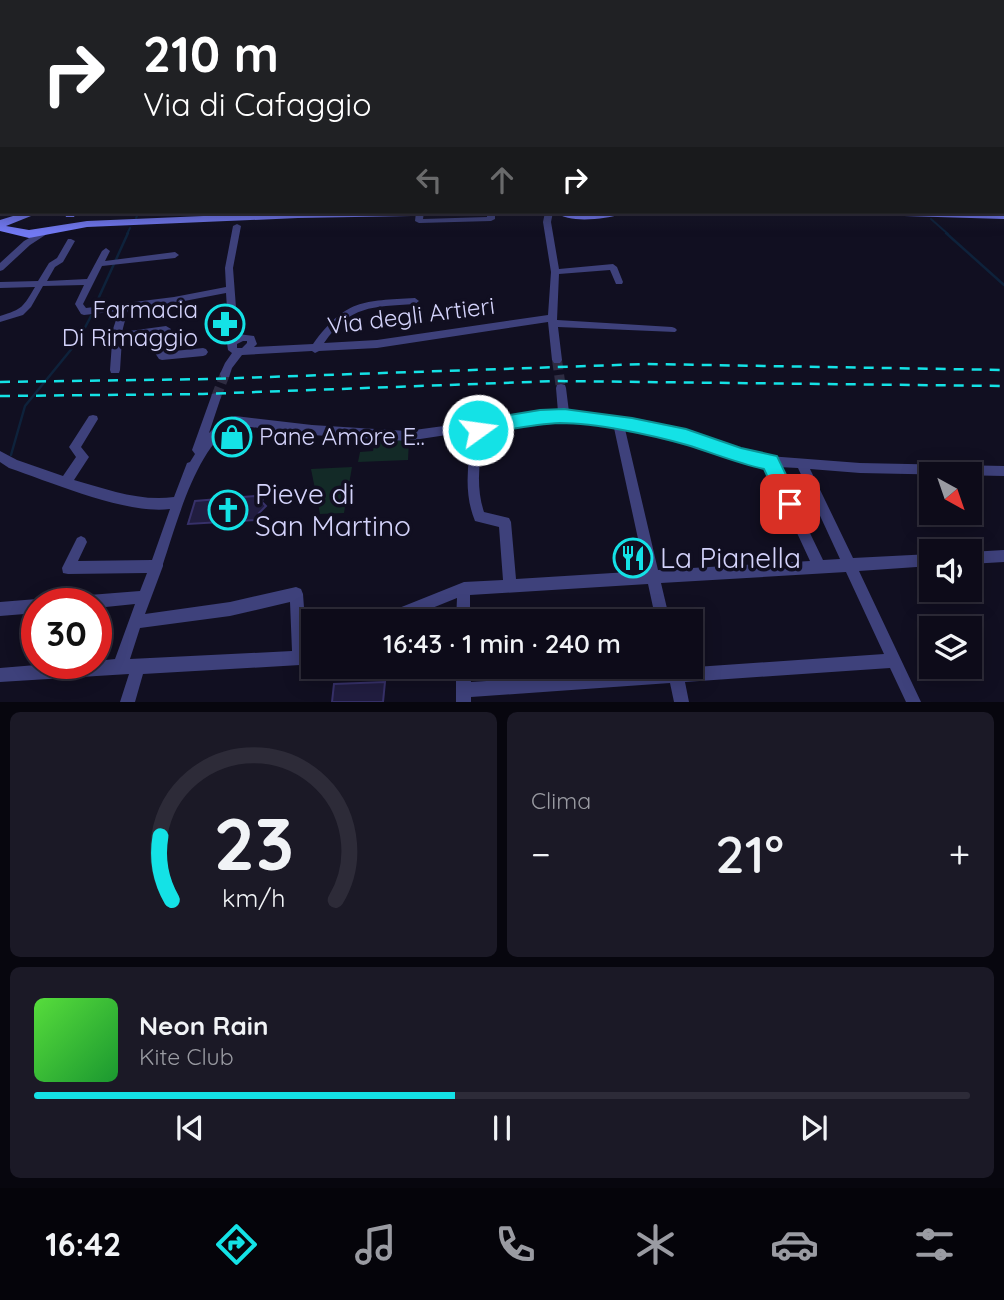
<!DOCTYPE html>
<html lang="it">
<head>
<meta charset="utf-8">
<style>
	:root { --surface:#0d0b19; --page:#1b1926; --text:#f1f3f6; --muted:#9a9ba2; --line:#2d2b38; --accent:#14e2e6 }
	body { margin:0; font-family:Quicksand,sans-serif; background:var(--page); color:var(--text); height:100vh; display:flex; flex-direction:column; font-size:26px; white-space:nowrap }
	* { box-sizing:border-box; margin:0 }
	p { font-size:23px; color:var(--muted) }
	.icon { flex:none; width:38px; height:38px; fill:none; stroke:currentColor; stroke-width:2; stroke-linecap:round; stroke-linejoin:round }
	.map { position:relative; height:702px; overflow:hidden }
	.panel { display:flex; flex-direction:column; gap:10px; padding:10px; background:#07060e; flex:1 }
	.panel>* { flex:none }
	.hud { position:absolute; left:0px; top:0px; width:1004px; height:214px; box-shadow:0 4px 18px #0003,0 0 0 2px var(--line); background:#202124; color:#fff; overflow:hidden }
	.needle { width:46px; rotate:140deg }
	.buttons { position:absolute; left:919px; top:462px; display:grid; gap:14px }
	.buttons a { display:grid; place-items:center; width:63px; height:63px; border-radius:0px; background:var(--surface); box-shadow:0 4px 18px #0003,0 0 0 2px var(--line); font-size:35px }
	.speed { position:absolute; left:21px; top:588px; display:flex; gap:14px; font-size:35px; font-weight:700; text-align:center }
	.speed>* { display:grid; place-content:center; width:91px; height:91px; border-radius:50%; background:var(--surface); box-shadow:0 4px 18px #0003,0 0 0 2px var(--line); line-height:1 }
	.speed .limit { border:10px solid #d22; background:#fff; color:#111 }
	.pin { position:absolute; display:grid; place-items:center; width:60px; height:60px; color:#fff; margin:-30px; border-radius:14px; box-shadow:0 4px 10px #0006 }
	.me { position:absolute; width:77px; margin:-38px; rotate:76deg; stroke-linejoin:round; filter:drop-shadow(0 0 5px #0008) }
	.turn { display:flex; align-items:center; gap:24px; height:147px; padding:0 28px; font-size:32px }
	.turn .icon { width:91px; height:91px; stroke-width:2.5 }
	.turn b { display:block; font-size:49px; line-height:60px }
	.lanes { display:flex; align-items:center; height:66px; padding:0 28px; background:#0003; justify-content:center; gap:35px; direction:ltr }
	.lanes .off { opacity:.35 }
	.big { font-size:52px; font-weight:600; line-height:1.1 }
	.panel .widget { flex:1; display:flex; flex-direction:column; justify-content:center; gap:10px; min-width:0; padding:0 24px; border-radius:10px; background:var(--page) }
	.panel .dial { align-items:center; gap:0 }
	.dial svg { height:182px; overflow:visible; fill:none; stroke:var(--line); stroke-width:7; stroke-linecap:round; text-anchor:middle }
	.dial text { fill:var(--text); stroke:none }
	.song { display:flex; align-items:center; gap:21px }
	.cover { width:84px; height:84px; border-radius:10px; background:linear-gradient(135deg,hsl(110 70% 55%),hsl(130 70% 35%)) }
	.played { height:7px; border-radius:4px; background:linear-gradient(90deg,var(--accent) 45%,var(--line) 45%) }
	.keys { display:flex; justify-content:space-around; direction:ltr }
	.heat { display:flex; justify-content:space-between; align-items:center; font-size:38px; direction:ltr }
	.panel .tiles { flex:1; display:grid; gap:10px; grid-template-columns:1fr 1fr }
	.widget:last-child { grid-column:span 2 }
	.trip { position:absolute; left:301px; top:609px; width:402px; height:70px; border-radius:0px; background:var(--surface); box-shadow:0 4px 18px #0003,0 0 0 2px var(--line); font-weight:600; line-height:70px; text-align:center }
	.tabs { display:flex; height:112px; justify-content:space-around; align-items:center; background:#05040a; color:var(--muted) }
	.tabs .icon { width:49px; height:49px }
	.tabs .current { color:var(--accent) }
	.tabs b { font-size:32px; color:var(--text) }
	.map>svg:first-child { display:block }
</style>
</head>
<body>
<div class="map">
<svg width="1004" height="702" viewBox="0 0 1004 702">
	<rect width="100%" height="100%" fill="#110f21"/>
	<g fill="#132a27">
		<path d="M409 440 408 460 358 462 360 452 373 451 375 441Z"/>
		<path d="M352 467 344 513 320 514 311 469Z"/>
	</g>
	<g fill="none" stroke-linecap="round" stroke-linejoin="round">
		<g stroke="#0e223b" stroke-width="2">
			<path d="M136 218 139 212"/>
			<path d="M931 219 948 234"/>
			<path d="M127 234 130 228"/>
		</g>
		<g stroke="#0e223b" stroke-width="2.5">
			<path d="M946 233 1004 285"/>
			<path d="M94 308 128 233"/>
			<path d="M11 455 25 406 78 341 91 316"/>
		</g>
	</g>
	<g fill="#211d40" stroke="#37316a" stroke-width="2">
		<path d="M255 496 263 497 262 502 266 506 259 513 257 520 188 524 195 501Z"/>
		<path d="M385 682 383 702H332L334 684Z"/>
	</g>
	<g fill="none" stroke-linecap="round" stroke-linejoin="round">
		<g stroke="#2e2c42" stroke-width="10" stroke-dasharray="10 5" stroke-linecap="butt">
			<path d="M557 360 561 388"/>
			<path d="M216 397 225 374"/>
		</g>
		<g fill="#3e417b" fill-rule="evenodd">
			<rect x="0" y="142" width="2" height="4"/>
			<rect x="1003" y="159" width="1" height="4"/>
			<rect x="0" y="174" width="2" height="6"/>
			<path d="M416 212H424L423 219 487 217V212H495V219L491 221 419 223 415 221Z"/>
			<path d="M545 212H553L551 222 559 269 613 264 617 267 623 282 622 284H616L610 270 559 274 557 320 672 327 675 328 677 330 675 332 558 327 562 360 560 363H554L552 360 548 322 377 348 319 351 315 353 312 351 242 355 232 368 229 377H221L220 374 225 363 232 353 228 350 227 343 229 340 226 293 174 303 128 309 122 332 166 326 171 329 165 352 203 348 206 349 208 352 206 355 203 356 162 360 159 359 155 353 160 333 122 339 120 370 119 373H111L110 370 113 329 119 311 84 315 81 314 75 304 84 285 43 286 31 307 23 315 0 322V316C23 309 23 307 35 287L0 288V282L38 281 49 263 57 258 68 239H71L75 241 63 262 55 267 47 281 87 279 102 251 106 248 110 251 105 261 175 252 179 255 175 258 102 266 83 304 86 308 174 297 226 287 225 268 233 226 237 224 241 226 233 268 238 334 254 336 257 344 254 347 313 344C346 299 363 301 415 298L419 301 415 304C371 307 351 305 324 343L377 340 548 315 551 272 543 222ZM243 341H247V343L242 348H237V344Z"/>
			<path d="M43 230H46L50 232 30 245 3 270 0 271V263L24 241Z"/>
			<path d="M561 384 565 385 566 388 569 412 618 418 686 432 757 455 860 463 1004 466V476L860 473 810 469 853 558 931 554V566L859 571 921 702H906L890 668 685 682 689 702H674L670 683 471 697V702H456V667H470L471 682 667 669V667L681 668 884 654 846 572 661 583 670 621H656L648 584 470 595V621H456L457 598 400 621H377L379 616 464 582 503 580 499 527 475 521C463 492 468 461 473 431L407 441 312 435 236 425C197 443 176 526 163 564V566L145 614 230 602 296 587 301 589 303 594 307 649 313 647V661L300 665 143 674 135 702H120L129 674 0 682V668L60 663H96V661L115 659 135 604 96 608V604H57L59 599 64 597 140 591 147 573 68 574 63 573 62 568 77 538 81 536 85 538 87 542 78 561 152 560 170 509C128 515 50 482 9 468L0 462V451L17 460 63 476 76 457 69 447 71 444 89 416 93 415 97 416 98 419 81 447 89 457 74 480C106 489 141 502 174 497L187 463 190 462 195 454 192 450 211 397 212 394 216 393 220 394 221 397 209 433 220 422 235 416 312 425 407 431 540 413 558 412 556 388 557 385ZM564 420 614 428 645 571 516 579 511 522 509 518 484 512C475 485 480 457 484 430L540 421ZM625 429 686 442 757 465 766 466 810 561 658 570ZM778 467 798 468 840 559 823 560ZM290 602 292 651 130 659 140 628 230 616Z"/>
			<path d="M1004 550V562L970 564V552Z"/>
			<path d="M37 599 42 601 43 604H37V613L0 616V602Z"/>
		</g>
		<g fill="#7279f3" fill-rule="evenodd">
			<path d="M26 212H41L6 226 29 230 87 221 297 212H473L468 215 298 218 87 227 29 238 0 231V220Z"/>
			<path d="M64 212H74L75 215 74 217H66Z"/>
			<path d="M555 212 595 214 624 212 623 214C604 219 570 224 555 212Z"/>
			<path d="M866 212 1004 213V219L871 215Z"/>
		</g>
		<g stroke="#14e2e6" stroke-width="2.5" stroke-dasharray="10 8" stroke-linecap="butt">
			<path d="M0 382 209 379 647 364 1004 370"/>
			<path d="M0 396 203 394 556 381 1004 386"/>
		</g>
	</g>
	<linearGradient id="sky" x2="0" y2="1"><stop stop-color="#090812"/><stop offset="0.58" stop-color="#32374e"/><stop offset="1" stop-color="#32374e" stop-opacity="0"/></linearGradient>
	<rect width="1004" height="232" fill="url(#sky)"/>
	<path fill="#14e2e6" stroke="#0d9396" stroke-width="2" d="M564 409 632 418 686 429 741 448 777 456 800 504 797 510 790 513 783 510 764 469C737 463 713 453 687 445 652 435 596 423 560 423 535 424 510 429 485 434L478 438 472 435 469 430 472 422 479 420 540 410Z"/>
	<defs>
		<symbol id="pharmacy-ring" viewBox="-11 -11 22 22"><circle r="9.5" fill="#110f21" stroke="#14e2e6" stroke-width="1.5"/><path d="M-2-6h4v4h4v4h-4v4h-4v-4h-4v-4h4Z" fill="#14e2e6"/></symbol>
		<symbol id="shop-ring" viewBox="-11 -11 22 22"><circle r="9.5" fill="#110f21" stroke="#14e2e6" stroke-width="1.5"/><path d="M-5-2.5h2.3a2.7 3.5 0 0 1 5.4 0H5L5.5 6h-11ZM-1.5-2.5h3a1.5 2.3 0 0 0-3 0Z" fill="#14e2e6"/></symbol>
		<symbol id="church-ring" viewBox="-11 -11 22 22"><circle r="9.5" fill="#110f21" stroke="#14e2e6" stroke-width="1.5"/><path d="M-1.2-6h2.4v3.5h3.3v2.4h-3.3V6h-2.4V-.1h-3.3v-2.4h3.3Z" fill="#14e2e6"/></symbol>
		<symbol id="restaurant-ring" viewBox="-11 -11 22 22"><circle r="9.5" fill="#110f21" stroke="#14e2e6" stroke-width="1.5"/><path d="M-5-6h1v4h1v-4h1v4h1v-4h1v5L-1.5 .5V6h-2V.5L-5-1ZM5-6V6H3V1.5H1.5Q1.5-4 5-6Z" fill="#14e2e6"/></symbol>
	</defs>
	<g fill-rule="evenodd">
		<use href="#pharmacy-ring" x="203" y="302" width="44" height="44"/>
		<use href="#shop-ring" x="210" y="415" width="44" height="44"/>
		<use href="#church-ring" x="206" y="488" width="44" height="44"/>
		<use href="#restaurant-ring" x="611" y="536" width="44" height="44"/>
	</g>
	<g text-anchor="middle" stroke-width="7" stroke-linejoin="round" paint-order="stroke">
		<g font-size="24" fill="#d4d3fb" stroke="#110f21" text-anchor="end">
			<text x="198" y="318">Farmacia<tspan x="198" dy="28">Di Rimaggio</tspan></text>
			<text x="259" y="445" text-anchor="start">Pane Amore E..</text>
		</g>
		<g font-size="24" fill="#d4d3fb" stroke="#110f21">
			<text transform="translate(411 316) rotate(-7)" y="8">Via degli Artieri</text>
		</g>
		<g font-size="28" fill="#d4d3fb" stroke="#110f21" text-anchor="start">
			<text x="255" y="504">Pieve di<tspan x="255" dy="32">San Martino</tspan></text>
			<text x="660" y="568">La Pianella</text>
		</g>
	</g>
</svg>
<div class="buttons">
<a><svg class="needle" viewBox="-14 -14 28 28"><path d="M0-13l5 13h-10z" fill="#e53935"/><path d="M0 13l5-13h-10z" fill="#9a9ba2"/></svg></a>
<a><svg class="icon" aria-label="sound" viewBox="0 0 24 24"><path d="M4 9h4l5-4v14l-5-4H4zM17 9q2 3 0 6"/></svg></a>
<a><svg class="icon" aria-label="layers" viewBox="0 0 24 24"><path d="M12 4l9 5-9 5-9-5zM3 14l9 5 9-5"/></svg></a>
</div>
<div class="speed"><div class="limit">30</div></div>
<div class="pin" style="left:790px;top:504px;background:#d93025"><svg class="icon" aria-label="arrive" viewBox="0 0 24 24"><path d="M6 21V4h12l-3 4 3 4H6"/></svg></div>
<svg class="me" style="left:478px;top:430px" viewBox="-20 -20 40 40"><circle r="17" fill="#14e2e6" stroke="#fff" stroke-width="3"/><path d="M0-11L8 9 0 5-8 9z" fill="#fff"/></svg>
<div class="trip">16:43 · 1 min · 240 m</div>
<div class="hud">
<div class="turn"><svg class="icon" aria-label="right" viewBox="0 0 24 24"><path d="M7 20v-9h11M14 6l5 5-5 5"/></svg><div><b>210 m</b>Via di Cafaggio</div></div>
<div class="lanes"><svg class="icon off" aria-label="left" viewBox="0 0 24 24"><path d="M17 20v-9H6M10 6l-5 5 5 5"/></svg><svg class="icon off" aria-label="ahead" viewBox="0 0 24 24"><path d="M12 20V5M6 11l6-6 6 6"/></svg><svg class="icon" aria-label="right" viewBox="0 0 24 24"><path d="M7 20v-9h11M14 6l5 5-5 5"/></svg></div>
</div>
</div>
<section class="panel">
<div class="tiles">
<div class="widget dial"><svg viewBox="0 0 100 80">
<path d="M14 69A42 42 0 1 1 86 69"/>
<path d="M14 69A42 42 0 0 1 9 41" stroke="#14e2e6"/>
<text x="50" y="56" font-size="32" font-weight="700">23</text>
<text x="50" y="72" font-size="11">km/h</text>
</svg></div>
<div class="widget"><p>Clima</p>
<div class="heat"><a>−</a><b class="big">21°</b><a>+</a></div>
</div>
<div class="widget">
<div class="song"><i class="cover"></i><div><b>Neon Rain</b><p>Kite Club</p></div></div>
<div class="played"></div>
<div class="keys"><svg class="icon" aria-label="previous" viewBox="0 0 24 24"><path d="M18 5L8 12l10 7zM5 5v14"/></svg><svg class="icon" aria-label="pause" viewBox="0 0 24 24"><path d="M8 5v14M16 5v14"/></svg><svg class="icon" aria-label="next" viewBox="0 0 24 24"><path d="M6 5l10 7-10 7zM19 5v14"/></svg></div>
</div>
</div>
</section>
<nav class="tabs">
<b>16:42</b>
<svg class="icon current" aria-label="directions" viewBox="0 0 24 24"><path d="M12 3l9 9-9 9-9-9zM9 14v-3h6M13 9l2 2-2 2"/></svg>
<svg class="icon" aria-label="music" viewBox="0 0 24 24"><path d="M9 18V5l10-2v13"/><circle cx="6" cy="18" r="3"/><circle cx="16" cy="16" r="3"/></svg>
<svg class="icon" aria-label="phone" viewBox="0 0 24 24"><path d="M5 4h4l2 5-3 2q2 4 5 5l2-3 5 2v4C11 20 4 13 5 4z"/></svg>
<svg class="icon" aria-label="climate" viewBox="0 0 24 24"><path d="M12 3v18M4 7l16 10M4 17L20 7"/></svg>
<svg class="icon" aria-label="car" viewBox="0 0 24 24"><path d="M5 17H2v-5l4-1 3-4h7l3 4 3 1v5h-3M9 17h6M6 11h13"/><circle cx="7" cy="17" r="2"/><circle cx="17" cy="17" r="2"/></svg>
<svg class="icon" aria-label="filters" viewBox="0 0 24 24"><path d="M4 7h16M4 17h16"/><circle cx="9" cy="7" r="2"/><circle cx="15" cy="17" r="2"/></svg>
</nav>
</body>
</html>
